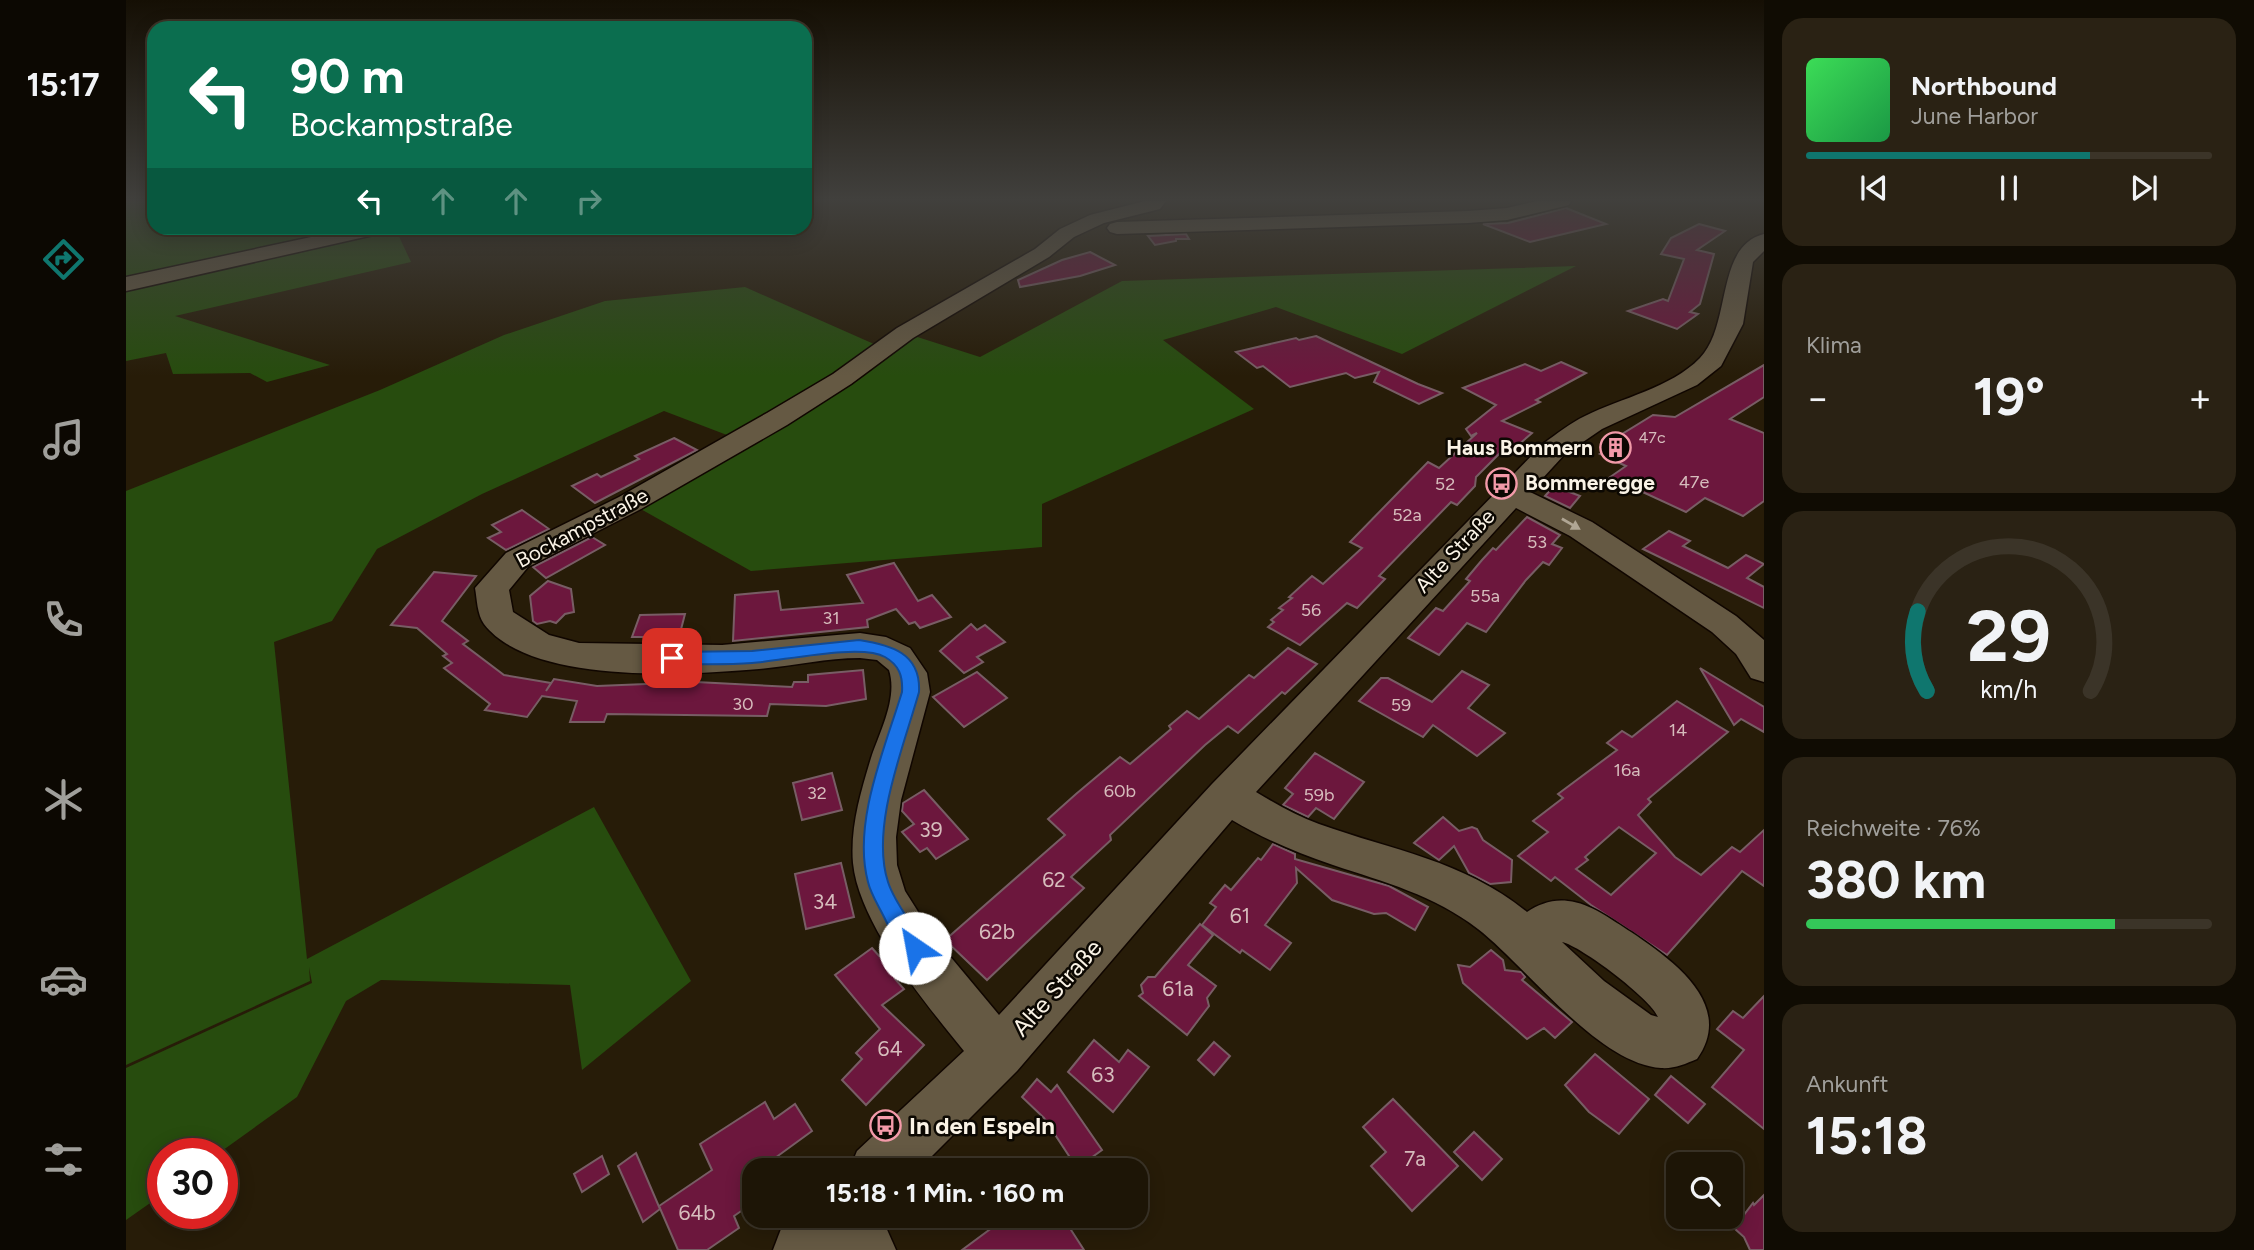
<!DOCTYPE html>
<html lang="de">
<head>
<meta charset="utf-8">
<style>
	:root { --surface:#1d1506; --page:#2a2214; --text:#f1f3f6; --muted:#a09f9b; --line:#3b3428; --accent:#0f766e }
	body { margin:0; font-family:Figtree,sans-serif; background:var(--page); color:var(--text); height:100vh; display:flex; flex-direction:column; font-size:26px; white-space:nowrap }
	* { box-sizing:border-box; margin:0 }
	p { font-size:23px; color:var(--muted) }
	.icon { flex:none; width:38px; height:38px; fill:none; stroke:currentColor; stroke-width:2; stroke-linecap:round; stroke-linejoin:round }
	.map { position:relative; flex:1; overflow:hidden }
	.sheet { display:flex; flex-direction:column; gap:18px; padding:18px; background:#100c03; width:490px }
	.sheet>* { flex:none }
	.top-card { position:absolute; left:21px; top:21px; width:665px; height:214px; border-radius:21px; box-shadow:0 4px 18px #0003,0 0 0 2px var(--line); background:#0b6e4f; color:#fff; overflow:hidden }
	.buttons { position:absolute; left:1540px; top:1152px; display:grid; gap:14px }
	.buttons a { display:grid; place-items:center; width:77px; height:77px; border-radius:14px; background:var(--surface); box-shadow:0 4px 18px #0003,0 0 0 2px var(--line); font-size:35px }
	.speed { position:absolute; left:21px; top:1138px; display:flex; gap:14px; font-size:35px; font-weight:700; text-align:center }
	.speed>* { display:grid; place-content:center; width:91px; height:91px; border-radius:50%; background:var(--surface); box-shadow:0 4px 18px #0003,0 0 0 2px var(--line); line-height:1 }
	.speed .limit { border:10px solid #d22; background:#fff; color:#111 }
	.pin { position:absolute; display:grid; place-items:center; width:60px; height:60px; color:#fff; margin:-30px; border-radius:14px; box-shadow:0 4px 10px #0006 }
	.me { position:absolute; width:77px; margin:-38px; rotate:327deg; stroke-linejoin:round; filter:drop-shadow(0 0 5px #0008) }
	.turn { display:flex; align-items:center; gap:24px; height:147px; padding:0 28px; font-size:32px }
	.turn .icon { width:91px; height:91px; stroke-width:2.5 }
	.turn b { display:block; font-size:49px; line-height:60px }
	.lanes { display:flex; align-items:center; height:66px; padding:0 28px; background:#0003; justify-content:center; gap:35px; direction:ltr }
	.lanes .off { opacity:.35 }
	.big { font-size:52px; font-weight:700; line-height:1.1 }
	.sheet .card { flex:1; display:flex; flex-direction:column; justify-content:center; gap:10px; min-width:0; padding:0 24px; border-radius:21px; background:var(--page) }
	.sheet .dial { align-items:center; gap:0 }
	.dial svg { height:182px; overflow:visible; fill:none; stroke:var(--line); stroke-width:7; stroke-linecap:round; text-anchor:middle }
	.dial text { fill:var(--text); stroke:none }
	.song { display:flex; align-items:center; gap:21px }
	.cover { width:84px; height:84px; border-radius:10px; background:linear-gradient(135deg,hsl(130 70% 55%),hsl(140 70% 35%)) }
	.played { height:7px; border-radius:4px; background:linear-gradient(90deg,var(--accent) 70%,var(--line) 70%) }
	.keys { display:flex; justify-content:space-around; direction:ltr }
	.heat { display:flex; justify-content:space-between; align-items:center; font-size:38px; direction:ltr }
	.charge { height:10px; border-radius:5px; background:linear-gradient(90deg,#34c759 76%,var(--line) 0) }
	.trip { position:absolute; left:616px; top:1158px; width:406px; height:70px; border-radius:21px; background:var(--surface); box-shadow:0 4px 18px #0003,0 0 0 2px var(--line); font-weight:700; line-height:70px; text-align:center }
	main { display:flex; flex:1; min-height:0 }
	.dock { display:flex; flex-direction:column; width:126px; justify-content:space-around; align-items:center; background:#0c0802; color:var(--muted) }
	.dock .icon { width:49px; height:49px }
	.dock .selected { color:var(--accent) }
	.dock b { font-size:32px; color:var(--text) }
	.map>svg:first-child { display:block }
</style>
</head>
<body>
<main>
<nav class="dock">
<b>15:17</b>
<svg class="icon selected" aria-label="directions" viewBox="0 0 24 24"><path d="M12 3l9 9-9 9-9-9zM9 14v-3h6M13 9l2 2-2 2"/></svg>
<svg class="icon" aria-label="music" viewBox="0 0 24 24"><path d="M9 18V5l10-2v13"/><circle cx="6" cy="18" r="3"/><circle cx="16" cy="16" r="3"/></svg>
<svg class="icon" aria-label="phone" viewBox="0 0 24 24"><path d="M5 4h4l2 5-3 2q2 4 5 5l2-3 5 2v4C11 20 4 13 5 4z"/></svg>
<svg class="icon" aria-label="climate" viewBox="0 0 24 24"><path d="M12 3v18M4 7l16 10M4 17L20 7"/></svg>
<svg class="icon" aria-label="car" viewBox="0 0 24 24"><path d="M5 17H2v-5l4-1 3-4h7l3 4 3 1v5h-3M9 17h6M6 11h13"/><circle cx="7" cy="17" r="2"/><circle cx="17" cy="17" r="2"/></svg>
<svg class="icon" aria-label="filters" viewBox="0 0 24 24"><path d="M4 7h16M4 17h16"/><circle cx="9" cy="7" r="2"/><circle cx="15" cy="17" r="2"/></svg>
</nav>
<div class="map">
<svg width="1638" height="1250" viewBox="0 0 1638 1250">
	<rect width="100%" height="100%" fill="#271c08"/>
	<g fill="#274c0e">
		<path d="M0 201H28V228H231L0 279Z"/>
		<path d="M269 228 285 262 49 316 204 365 141 382 124 373 47 374 40 353 0 361V288Z"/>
		<path d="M1450 266 1276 354 1150 307 1037 340 1128 409 916 504V547L625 571 504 503 614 440 538 411 356 494 251 549 206 621 148 642 181 959 468 807 565 981 456 1070 444 985 255 980 220 1001 171 1097 93 1153H37V1194L0 1220V1068L186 983 183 967 184 981 0 1065V491L254 390 378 335 479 301 619 287 757 348 779 333 854 357 996 281Z"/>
	</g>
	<g fill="#6c173d" stroke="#785d65" stroke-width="2" fill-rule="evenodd">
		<path d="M1440 208 1480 224 1404 242 1357 224 1382 223Z"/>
		<path d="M1573 224 1599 231 1571 250 1588 254 1574 304 1564 312 1572 314 1551 329 1502 311 1537 299 1542 301 1558 259 1535 254 1545 238Z"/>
		<path d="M1060 234 1063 239H1050V241L1029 245 1022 236Z"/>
		<path d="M964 252 989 265 954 276 894 287 892 280 936 260Z"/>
		<path d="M1190 336 1292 384 1316 393 1293 404 1248 382 1253 372 1229 378 1220 373 1164 387 1137 366 1131 368 1110 352 1170 338 1173 340Z"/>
		<path d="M1435 362 1460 373 1410 400 1414 402 1376 421 1406 433 1391 446 1384 443 1350 477 1349 486 1331 505 1325 502 1253 576 1259 579 1231 608 1221 603 1174 645 1142 627 1148 622 1145 620 1157 610 1153 608 1166 598 1163 597 1186 576 1197 584 1236 548 1224 542 1302 462 1313 468 1351 433 1345 436 1340 429 1370 405 1337 388 1399 364 1415 371Z"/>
		<path d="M1638 365V397L1604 419 1638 433V501L1617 516 1579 498 1560 512 1508 488 1501 493 1477 482 1500 466 1474 454 1481 450 1475 447 1527 415 1549 417Z"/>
		<path d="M548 438 571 450 469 503 446 486 471 474 475 477 513 459 509 456Z"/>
		<path d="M1428 486 1454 496 1444 508 1419 496Z"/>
		<path d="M396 510 423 529 380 550 362 538 375 532 366 525Z"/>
		<path d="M1401 517 1434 535 1426 544 1436 548 1423 565 1417 562 1400 580 1360 632 1341 623 1313 655 1282 638 1310 608 1317 611 1344 581 1340 579 1356 560 1367 548 1370 550Z"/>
		<path d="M1543 531 1564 541 1557 546 1602 568 1620 555 1638 564 1621 578 1638 587V608L1517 549Z"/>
		<path d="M466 537 479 545 420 578 407 567Z"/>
		<path d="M768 563 792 601 806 595 825 617 794 628 789 622 783 624 770 609 741 620 742 627 607 641 609 595 652 591 655 610 737 603 721 575Z"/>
		<path d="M308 572 350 576 316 621 342 641 337 644 378 675 425 683 420 691 428 679 471 686 570 682 666 687 668 682H682V675L737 670 740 699 700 706 644 704 641 716 481 714 478 722H444L451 701 416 696 401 717 359 710 364 704 318 668 326 663 317 656 321 654 291 628 265 625Z"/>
		<path d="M422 581 445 589 448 612 439 614 430 623 424 621 411 624 407 621 404 596Z"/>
		<path d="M559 614 553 637H506L514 615Z"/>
		<path d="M845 624 851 630 859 625 879 642 851 657 857 662 838 673 814 651Z"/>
		<path d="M1162 648 1191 664 1159 694 1156 692 1112 733 1102 726 1079 745 984 835 985 840 945 877 958 888 861 980 819 940 939 835 922 819 950 794 994 757 1004 764 1045 729 1043 726 1061 711 1073 719 1123 675 1128 678Z"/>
		<path d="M1574 668 1638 707V732L1615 719 1608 725Z"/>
		<path d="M1336 671 1363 685 1342 708 1379 733 1351 756 1307 725 1297 737 1233 701 1255 678H1262L1306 702Z"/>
		<path d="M851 672 881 698 838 727 807 697Z"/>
		<path d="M1551 701 1602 732 1522 799 1525 802 1512 815 1549 857 1575 875 1606 847 1614 852 1638 830V886L1616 871 1541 955 1465 905 1429 877 1425 881 1392 856 1422 832 1407 821 1437 798 1432 794 1491 750 1481 743 1496 731 1506 737ZM1493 827 1530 853 1485 895 1450 869 1462 860 1459 857Z"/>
		<path d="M1189 753 1238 782 1208 819 1190 808 1182 817 1157 805 1167 794 1159 788Z"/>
		<path d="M706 773 716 810 676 820 667 783Z"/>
		<path d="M798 790 842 839 810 859 801 848 794 852 776 832 788 824 776 811 777 803Z"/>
		<path d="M1317 817 1333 831 1346 827 1351 829 1357 840 1386 860 1385 882 1364 884 1343 873 1328 846 1313 860 1288 843Z"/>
		<path d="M1147 844 1169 854V859L1263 886 1302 907 1289 930 1260 913 1248 914 1206 900 1170 868 1171 883 1139 925 1165 943 1144 970 1116 950 1114 953 1076 925 1090 907 1084 903 1099 885 1105 890 1132 858 1135 860Z"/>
		<path d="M715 863 728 917 680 929 669 874Z"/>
		<path d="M1074 924 1087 935 1062 965 1090 986 1081 998 1083 1006 1061 1035 1013 996 1017 993 1015 985 1022 977H1029Z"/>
		<path d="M746 948 772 977 769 979 778 989 756 1005 798 1045 740 1105 716 1080 736 1059 730 1053 754 1029 709 975Z"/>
		<path d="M1365 950 1377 960 1379 970 1395 972 1399 977 1396 980 1446 1022 1429 1038 1418 1028 1401 1039 1337 983 1332 965 1344 967Z"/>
		<path d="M1638 996V1129L1586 1087 1618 1050 1591 1029 1607 1011 1617 1018Z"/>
		<path d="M968 1040 993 1062 1002 1050 1023 1067 987 1112 942 1072Z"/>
		<path d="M1088 1042 1104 1056 1088 1075 1072 1060Z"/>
		<path d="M1469 1054 1523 1099 1493 1134 1463 1112 1439 1085Z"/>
		<path d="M1545 1076 1579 1104 1562 1123 1529 1095Z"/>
		<path d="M911 1079 925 1092 931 1085 976 1150 951 1168 918 1118 896 1097Z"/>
		<path d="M1267 1099 1332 1166 1286 1211 1245 1166 1260 1152 1237 1127Z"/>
		<path d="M639 1102 648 1119 669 1104 686 1131 649 1158 656 1171H628V1202L608 1216 613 1228 581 1250H552L533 1206 586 1170 574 1144Z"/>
		<path d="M1348 1132 1376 1159 1356 1180 1328 1152Z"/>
		<path d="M510 1153 534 1209 517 1222 492 1166Z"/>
		<path d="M476 1156 483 1174 456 1192 448 1174Z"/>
		<path d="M1638 1195V1250H1624L1618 1237 1608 1228 1627 1203 1628 1205Z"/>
		<path d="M882 1216H936L958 1250H836Z"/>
	</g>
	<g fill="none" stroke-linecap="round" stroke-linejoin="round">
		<defs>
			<g id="minor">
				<path d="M1019 201H1040L1034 209 978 223 948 237 923 257 787 338 725 384 661 425 515 509 402 567 383 590 387 612 423 635 453 643 596 645 734 633 760 637 784 648 801 673 804 692 775 800 770 837 771 865 779 891 808 937 873 1015 1086 784 1418 443C1431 434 1444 423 1459 416 1495 398 1545 388 1574 358 1606 325 1589 246 1638 234V251L1627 262 1617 324 1595 366 1571 385 1476 429 1438 455 1404 492 1466 522 1610 616 1638 640V682L1625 678 1610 654 1586 632 1444 536 1390 508 1130 792C1150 804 1171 816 1193 824 1268 851 1337 860 1401 912 1413 904 1427 899 1442 901 1464 903 1486 920 1505 932 1545 959 1610 1004 1571 1059 1559 1064 1548 1069 1535 1068 1472 1064 1400 966 1352 929 1308 895 1258 882 1207 865 1171 853 1138 839 1106 820L891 1071 791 1171H723L731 1151 838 1051C800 1004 733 924 727 863 724 827 735 791 745 758 754 731 772 698 763 670L751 660 734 658C700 658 667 666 633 669 563 675 405 685 358 624 351 614 351 599 349 588L380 553 493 497 641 413 707 374 771 328 909 249 934 229 964 215ZM1436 942C1455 946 1525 999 1532 1017L1525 1015 1478 981Z"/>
				<path d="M1411 201H1445L1443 205 1381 220 1342 223 991 234 984 232 981 228 984 224 991 222 1342 211 1381 208Z"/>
				<path d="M227 228H262L259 232 252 234 0 291V277Z"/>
				<path d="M668 1216H755L770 1250H647L655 1229Z"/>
			</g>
		</defs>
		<use href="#minor" stroke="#100600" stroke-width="3"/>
		<use href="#minor" fill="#655943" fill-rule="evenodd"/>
	</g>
	<defs><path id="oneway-solid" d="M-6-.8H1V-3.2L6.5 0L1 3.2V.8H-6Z" transform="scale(1.75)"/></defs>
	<use fill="#b0a694" href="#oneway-solid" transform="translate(1445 524) rotate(30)"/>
	<linearGradient id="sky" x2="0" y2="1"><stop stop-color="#150f04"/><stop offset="0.53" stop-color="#41403d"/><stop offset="1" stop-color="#41403d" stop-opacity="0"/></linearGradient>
	<rect width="1638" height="376" fill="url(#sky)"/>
	<path fill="#1a73e8" stroke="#114b97" stroke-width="2" d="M733 640C765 645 795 653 793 692 778 746 744 827 762 882 770 907 790 926 799 948L796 955 789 958C773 952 767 935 760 921 754 908 745 895 742 882 726 823 759 748 776 692 777 676 773 665 759 657 735 643 656 661 626 663 600 665 573 664 546 664L538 658 546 652 626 651Z"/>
	<defs>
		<symbol id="building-ring" viewBox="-11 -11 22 22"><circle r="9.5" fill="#0c0802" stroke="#f39aa9" stroke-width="1.5"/><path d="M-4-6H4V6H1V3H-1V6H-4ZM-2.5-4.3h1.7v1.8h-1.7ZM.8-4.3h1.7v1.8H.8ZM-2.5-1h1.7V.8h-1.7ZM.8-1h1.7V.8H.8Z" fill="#f39aa9"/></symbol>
		<symbol id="bus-ring" viewBox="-11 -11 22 22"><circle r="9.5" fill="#0c0802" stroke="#f39aa9" stroke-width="1.5"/><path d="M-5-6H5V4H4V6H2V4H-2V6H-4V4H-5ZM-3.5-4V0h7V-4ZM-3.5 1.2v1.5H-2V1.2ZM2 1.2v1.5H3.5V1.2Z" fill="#f39aa9"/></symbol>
	</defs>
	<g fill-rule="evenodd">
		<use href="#building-ring" x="1472" y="430" width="35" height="35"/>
		<use href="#bus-ring" x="1358" y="466" width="35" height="35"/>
		<use href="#bus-ring" x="742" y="1108" width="35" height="35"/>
	</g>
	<g text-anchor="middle" stroke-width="5" stroke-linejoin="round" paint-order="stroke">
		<g font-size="16" fill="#d6bcbc">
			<text x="1526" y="443">47c</text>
		</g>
		<g font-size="18" fill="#d6bcbc">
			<text x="1568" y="488">47e</text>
			<text x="1319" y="490">52</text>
			<text x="1281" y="521">52a</text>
			<text x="1411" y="548">53</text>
			<text x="1359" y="602">55a</text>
			<text x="1185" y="616">56</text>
			<text x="705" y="624">31</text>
			<text x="617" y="710">30</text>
			<text x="1275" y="711">59</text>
			<text x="1552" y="736">14</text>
			<text x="1501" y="776">16a</text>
			<text x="994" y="797">60b</text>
			<text x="691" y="799">32</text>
			<text x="1193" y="801">59b</text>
		</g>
		<g font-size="21" font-weight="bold" fill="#faf3e6" stroke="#0c0802" text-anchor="end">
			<text x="1467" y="455">Haus Bommern</text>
			<text x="1399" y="490" text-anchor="start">Bommeregge</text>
		</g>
		<g font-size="21" fill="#faf3e6" stroke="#0c0802">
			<text transform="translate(456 528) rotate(-28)" y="7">Bockampstraße</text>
			<text transform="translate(1329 551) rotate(-47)" y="7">Alte Straße</text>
		</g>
		<g font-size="21" fill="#d6bcbc">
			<text x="805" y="837">39</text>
			<text x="928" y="887">62</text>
			<text x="699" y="909">34</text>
			<text x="1114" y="923">61</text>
			<text x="871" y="939">62b</text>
			<text x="1052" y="996">61a</text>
			<text x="764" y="1056">64</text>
			<text x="977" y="1082">63</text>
			<text x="1289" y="1166">7a</text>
			<text x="571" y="1220">64b</text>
		</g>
		<g font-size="24" fill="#faf3e6" stroke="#0c0802">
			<text transform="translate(931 988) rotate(-48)" y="8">Alte Straße</text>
		</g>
		<g font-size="24" font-weight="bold" fill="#faf3e6" stroke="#0c0802" text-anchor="start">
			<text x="783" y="1134">In den Espeln</text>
		</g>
	</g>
</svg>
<div class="buttons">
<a><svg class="icon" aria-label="search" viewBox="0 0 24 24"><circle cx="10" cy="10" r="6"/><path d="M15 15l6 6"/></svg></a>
</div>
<div class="speed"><div class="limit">30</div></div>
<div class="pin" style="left:546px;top:658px;background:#d93025"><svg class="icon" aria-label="arrive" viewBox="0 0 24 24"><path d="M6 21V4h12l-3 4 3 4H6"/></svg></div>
<svg class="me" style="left:789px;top:948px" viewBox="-20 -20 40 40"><circle r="19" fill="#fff"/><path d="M0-13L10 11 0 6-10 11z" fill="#1a73e8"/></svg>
<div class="trip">15:18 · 1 Min. · 160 m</div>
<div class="top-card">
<div class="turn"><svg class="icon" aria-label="left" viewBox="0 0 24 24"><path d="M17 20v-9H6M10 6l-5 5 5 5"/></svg><div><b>90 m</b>Bockampstraße</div></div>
<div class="lanes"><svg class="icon" aria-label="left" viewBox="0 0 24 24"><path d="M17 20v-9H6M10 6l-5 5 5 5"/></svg><svg class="icon off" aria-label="ahead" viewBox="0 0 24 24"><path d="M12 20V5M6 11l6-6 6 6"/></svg><svg class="icon off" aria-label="ahead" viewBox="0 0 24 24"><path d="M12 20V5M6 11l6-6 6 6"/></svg><svg class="icon off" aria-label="right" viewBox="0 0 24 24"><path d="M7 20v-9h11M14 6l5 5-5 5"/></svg></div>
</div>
</div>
<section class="sheet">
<div class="card">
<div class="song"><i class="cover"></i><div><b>Northbound</b><p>June Harbor</p></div></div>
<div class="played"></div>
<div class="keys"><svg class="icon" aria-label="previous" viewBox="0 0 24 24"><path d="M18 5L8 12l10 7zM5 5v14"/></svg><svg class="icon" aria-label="pause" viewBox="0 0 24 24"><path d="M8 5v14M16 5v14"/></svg><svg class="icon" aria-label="next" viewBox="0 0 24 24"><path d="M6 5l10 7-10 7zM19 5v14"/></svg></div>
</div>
<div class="card"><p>Klima</p>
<div class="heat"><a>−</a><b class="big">19°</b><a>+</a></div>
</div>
<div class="card dial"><svg viewBox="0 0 100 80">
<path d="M14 69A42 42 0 1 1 86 69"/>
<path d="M14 69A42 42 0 0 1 10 34" stroke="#0f766e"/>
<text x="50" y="56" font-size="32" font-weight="700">29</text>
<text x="50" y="72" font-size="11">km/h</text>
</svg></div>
<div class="card"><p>Reichweite · 76%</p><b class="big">380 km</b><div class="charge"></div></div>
<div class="card"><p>Ankunft</p><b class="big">15:18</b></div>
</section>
</main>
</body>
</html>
